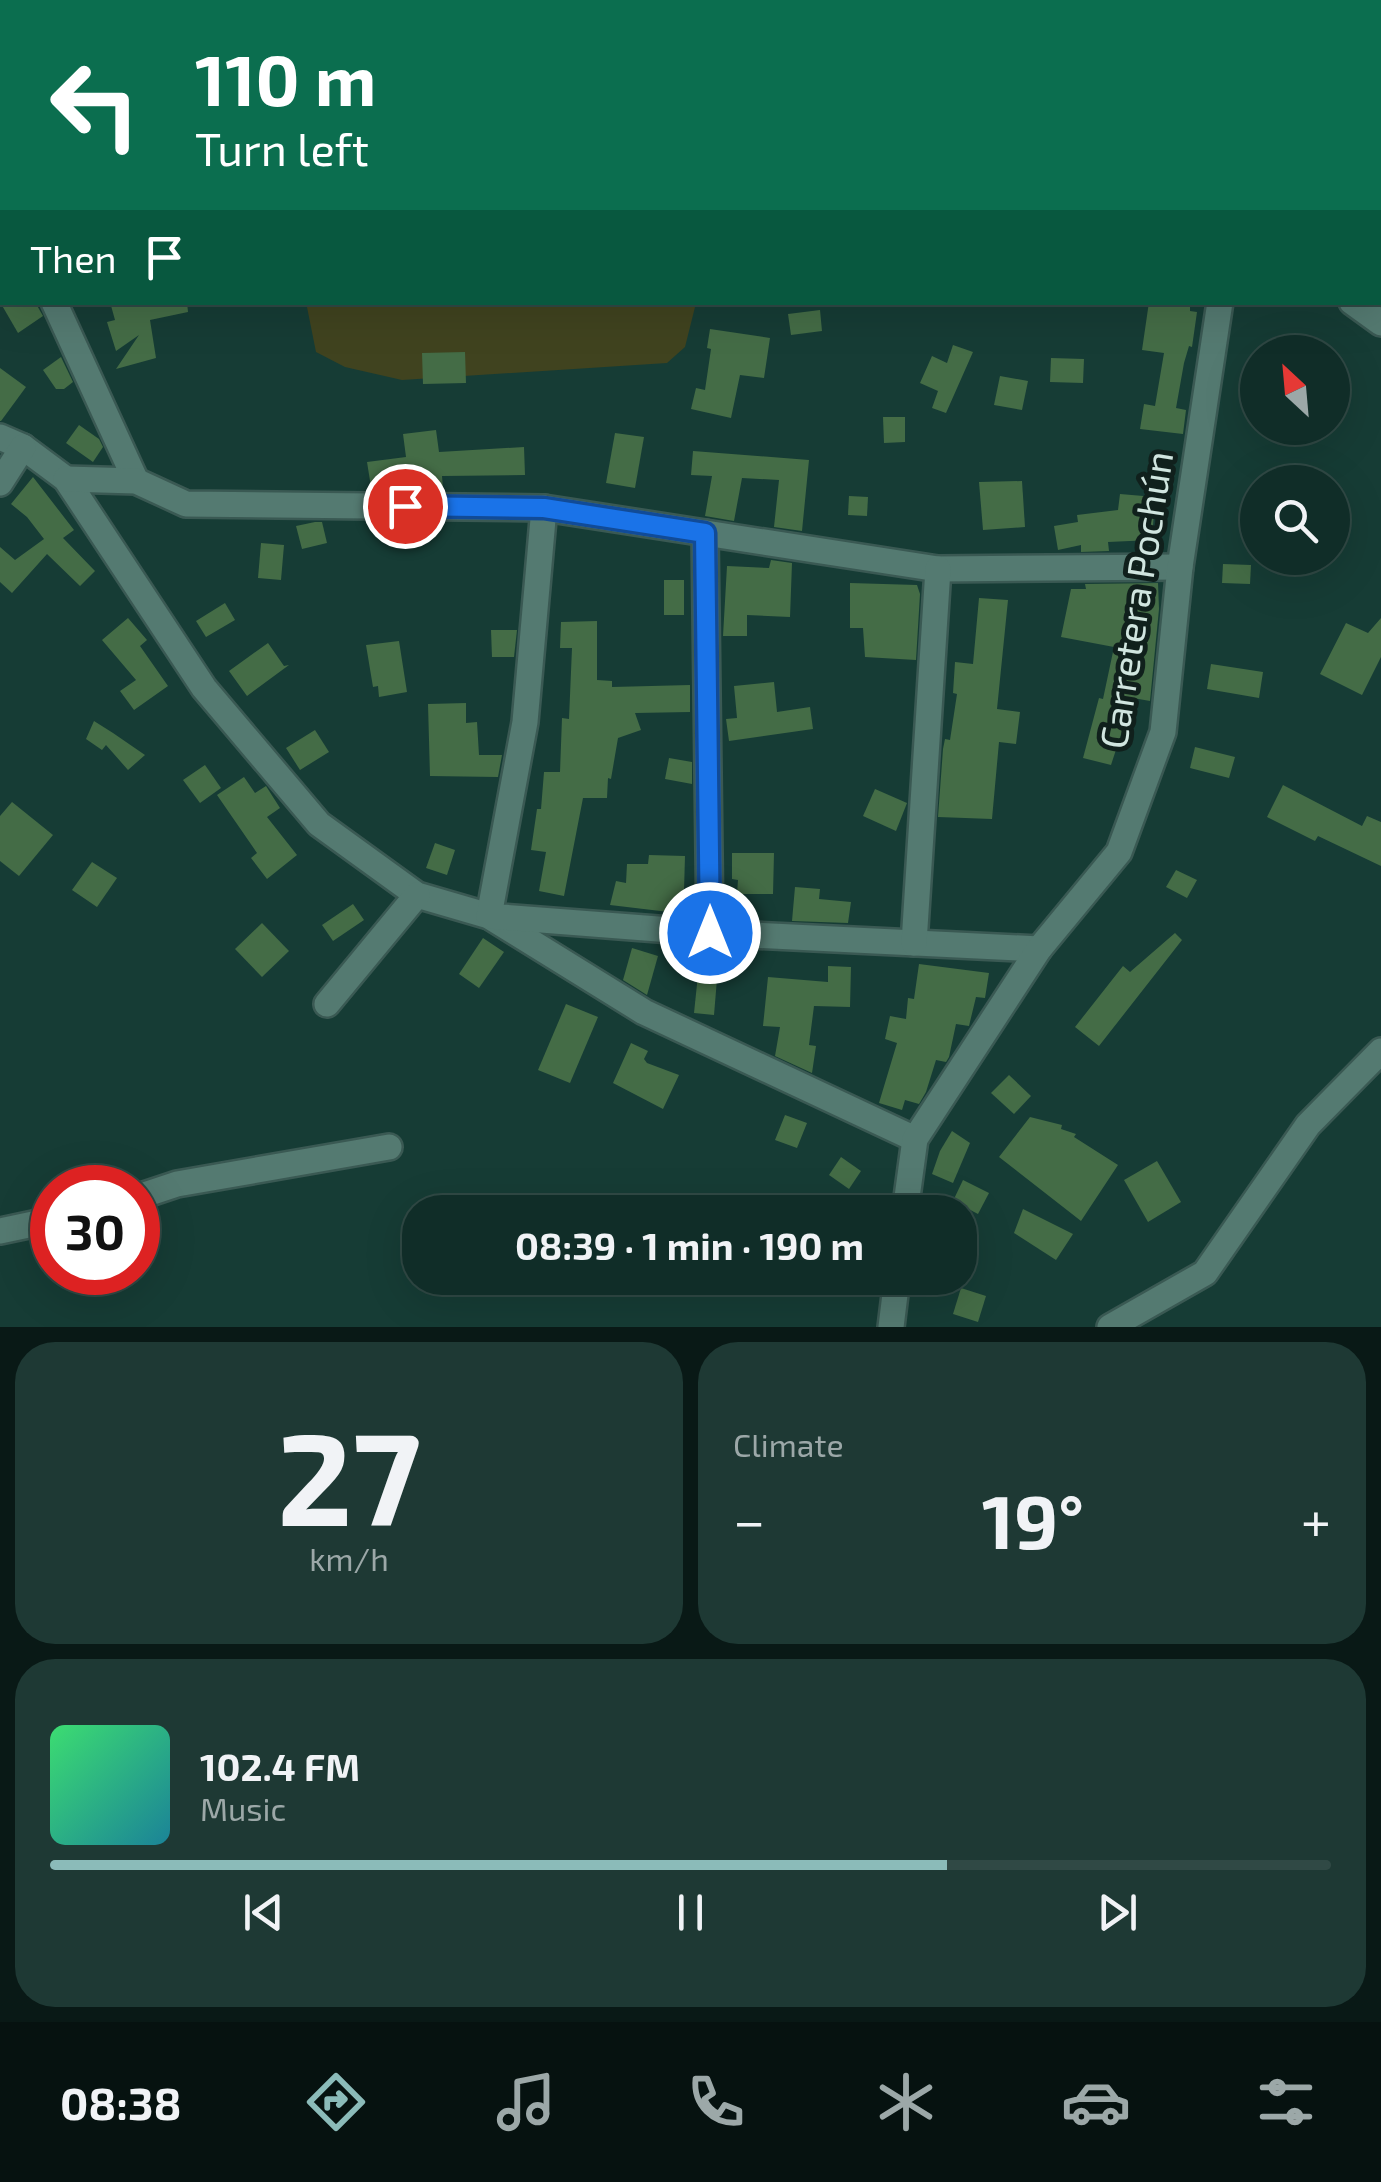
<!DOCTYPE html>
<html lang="en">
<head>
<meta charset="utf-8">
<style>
	:root { --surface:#102d28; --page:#1e3934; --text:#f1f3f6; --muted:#9ca8a8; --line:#304945; --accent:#8bbbb9 }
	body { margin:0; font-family:"Exo 2",sans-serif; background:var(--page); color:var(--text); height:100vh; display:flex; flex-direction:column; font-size:38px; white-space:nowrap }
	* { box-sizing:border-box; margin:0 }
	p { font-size:32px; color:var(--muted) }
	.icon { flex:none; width:55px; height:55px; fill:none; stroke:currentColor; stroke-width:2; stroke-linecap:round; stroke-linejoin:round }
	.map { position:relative; height:1327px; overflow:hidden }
	.drawer { display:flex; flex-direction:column; gap:15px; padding:15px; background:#091916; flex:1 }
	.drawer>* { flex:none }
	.top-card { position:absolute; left:0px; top:0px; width:1382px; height:305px; box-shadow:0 10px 40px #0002,0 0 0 2px var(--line); background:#0b6e4f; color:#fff; overflow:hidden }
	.needle { width:65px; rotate:334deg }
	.buttons { position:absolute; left:1240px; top:335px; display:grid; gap:20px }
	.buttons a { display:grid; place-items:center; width:110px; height:110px; border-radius:50%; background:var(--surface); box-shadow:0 10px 40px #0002,0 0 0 2px var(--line); font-size:50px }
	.speed { position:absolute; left:30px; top:1165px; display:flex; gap:20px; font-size:50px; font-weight:700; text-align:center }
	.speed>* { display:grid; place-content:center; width:130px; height:130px; border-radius:50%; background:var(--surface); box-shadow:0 10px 40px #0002,0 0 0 2px var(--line); line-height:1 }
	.speed .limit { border:15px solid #d22; background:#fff; color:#111 }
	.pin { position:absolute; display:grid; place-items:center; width:85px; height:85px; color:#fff; margin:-42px; border:5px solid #fff; border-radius:50%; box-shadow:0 2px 10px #0007 }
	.me { position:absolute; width:110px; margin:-55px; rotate:0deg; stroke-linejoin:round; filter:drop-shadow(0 0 8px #0008) }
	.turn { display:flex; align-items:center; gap:35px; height:210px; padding:0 30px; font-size:45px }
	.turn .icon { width:130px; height:130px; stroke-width:2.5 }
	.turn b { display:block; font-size:70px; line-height:85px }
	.then { display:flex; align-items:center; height:95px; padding:0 30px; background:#0003; gap:20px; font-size:38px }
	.big { font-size:75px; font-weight:700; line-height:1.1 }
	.drawer .tile { flex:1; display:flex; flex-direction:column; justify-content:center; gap:15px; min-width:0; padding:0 35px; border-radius:40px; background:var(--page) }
	.drawer .dial { align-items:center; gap:0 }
	.dial b { font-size:130px; line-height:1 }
	.song { display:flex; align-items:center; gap:30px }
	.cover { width:120px; height:120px; border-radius:15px; background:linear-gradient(135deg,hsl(140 70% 55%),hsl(190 70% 35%)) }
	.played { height:10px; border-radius:5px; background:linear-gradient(90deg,var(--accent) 70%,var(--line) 70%) }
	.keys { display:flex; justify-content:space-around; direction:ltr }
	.heat { display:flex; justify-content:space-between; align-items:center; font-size:55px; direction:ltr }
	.drawer .tiles { flex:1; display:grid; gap:15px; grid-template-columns:1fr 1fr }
	.tile:last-child { grid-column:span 2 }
	.trip { position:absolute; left:402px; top:1195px; width:575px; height:100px; border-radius:40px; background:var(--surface); box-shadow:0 10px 40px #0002,0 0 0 2px var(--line); font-weight:700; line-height:100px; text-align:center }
	.dock { display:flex; height:160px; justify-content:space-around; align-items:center; background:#061210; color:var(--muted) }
	.dock .icon { width:70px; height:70px }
	.dock .current { color:var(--accent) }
	.dock b { font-size:45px; color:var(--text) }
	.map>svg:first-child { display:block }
</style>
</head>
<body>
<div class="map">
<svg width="1381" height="1327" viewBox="0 0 1381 1327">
	<rect width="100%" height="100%" fill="#163c35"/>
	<path fill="#40431f" d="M306 302 696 303 685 347 667 363 402 380 345 367 316 352Z"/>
	<g fill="#446c46">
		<path d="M0 302H35L43 316 18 333Z"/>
		<path d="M110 302H187L188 312 150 320 156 358 116 369 139 335 116 351 107 322 115 320Z"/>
		<path d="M1149 302H1190V311L1197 312 1192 347 1189 346 1184 363 1176 408 1186 410 1183 434 1140 429 1144 404 1155 406 1164 353 1142 350Z"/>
		<path d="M820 310 822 331 791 335 788 314Z"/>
		<path d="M710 329 770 338 764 378 740 375 731 418 691 409 696 388 705 390 711 349 707 348Z"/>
		<path d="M953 345 973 352 946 413 932 408 938 391 920 383 932 356 947 363Z"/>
		<path d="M465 352 466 383 423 384 422 353Z"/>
		<path d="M61 357 73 382 64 389H56L43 370Z"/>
		<path d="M1051 358 1084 359 1083 383 1050 382Z"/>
		<path d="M0 368 26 387 1 421H0Z"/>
		<path d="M1000 376 1028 381 1022 410 994 405Z"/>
		<path d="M883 417H905V442L884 443Z"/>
		<path d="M79 425 99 439 103 447 93 462 66 443Z"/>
		<path d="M436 430 439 452 524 447 525 475 442 476 443 488 427 490H410L409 481 371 487 367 462 406 457 403 434Z"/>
		<path d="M615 433 644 437 635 488 606 483Z"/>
		<path d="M693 451 809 460 802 531 774 527 779 480 742 478 734 521 705 516 712 476 691 475Z"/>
		<path d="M33 477 74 530 63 538 95 571 80 586 47 554 12 593 0 582V547L15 560 44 539 27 517 11 504Z"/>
		<path d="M1022 481 1025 527 983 530 979 482Z"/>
		<path d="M1120 494 1155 497 1152 540 1108 542 1109 551 1081 552V545L1058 550 1054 526 1078 522 1077 515 1118 510Z"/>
		<path d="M849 496 868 497 867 516 848 515Z"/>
		<path d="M315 522H322L327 543 302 549 296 526Z"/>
		<path d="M261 543 284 545 281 580 258 578Z"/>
		<path d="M771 560 792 563 790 617 747 615V636H723L727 566 769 568Z"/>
		<path d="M1223 564 1251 565 1250 584 1222 583Z"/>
		<rect x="664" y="580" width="20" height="35"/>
		<path d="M850 583 917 585 920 594 916 660 865 657 863 628H850Z"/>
		<path d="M1158 583 1159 609 1150 701 1133 698 1111 765 1083 758 1099 698 1103 699 1114 647 1061 637 1071 589H1086L1085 584Z"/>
		<path d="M979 598 1008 600 997 709 1020 712 1016 744 999 742 992 819 938 817 943 749 945 739 950 740 957 694 953 693 955 662 973 664Z"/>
		<path d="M225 603 235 620 206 637 196 621Z"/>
		<path d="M128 618 147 640 140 646 168 686 134 710 120 691 136 680 102 640Z"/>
		<path d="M1381 618V657L1362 695 1320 674 1346 623 1368 633Z"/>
		<path d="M597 621V680L612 681V687L690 685V712L635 713 641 730 618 738 611 779 608 778 607 798H583L564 896 539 891 546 852 531 850 537 809H541L544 772H560L562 718 569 719 572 648H560L561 622Z"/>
		<path d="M491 630H517L514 657H492Z"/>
		<path d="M399 641 407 692 379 697 378 686 373 687 366 645Z"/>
		<path d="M268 643 284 666 289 665 247 696 229 671Z"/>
		<path d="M1211 664 1263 672 1259 698 1207 689Z"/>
		<path d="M774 682 777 712 810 707 813 729 729 741 726 719 737 718 734 686Z"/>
		<path d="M466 703V723L477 722 479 755H502L498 777 430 776 428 704Z"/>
		<path d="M94 721 113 733 145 755 128 770 106 745 102 750 86 739Z"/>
		<path d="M315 730 329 752 300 770 286 748Z"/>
		<path d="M1195 747 1235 757 1229 778 1190 768Z"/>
		<path d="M669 758 692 762V784L665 779Z"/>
		<path d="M205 765 221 788 200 803 183 780Z"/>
		<path d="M244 777 255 793 266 786 280 808 267 817 297 855 267 879 251 858 257 853 217 795Z"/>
		<path d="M1283 785 1362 826 1367 816 1381 822V866L1318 836 1315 841 1267 817Z"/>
		<path d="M875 789 907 803 896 831 863 816Z"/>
		<path d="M12 802 53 835 19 876 0 861V816Z"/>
		<path d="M435 843 455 850 447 875 426 868Z"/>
		<path d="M732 853H774L773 894H737L738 880 732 879Z"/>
		<path d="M649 855 685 856 684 891H693L694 915 610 905 616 881 626 883 627 864H648Z"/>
		<path d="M92 862 117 878 97 907 72 890Z"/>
		<path d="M1176 870 1197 880 1187 898 1166 887Z"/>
		<path d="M795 887 820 889 819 899 851 902 848 923 792 921Z"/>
		<path d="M353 904 364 920 333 941 322 925Z"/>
		<path d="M262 923 289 951 262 977 235 949Z"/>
		<path d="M1175 933 1182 940 1099 1046 1075 1027 1123 966 1130 972Z"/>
		<path d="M483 938 504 952 479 988 459 974Z"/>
		<path d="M632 948 658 956 647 995 623 980Z"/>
		<path d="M919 964 989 973 985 998 976 997 969 1026 956 1024 949 1057 946 1062 936 1060 926 1092 919 1104 905 1100 902 1110 879 1103 897 1043 885 1039 890 1016 906 1019 908 998 914 999Z"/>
		<path d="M699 965 718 967 714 1015 694 1013Z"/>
		<path d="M828 966 851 967 850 1007 814 1006 809 1045 816 1046 812 1073 775 1056 780 1027 763 1026 768 977 828 982Z"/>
		<path d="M566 1004 598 1017 570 1083 538 1070Z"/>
		<path d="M631 1043 648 1051 644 1059 647 1063 679 1075 663 1109 613 1083Z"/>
		<path d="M1009 1075 1031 1096 1014 1114 991 1093Z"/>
		<path d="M785 1115 807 1123 797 1148 775 1140Z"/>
		<path d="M1030 1117 1062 1125 1061 1129 1076 1134 1074 1137 1118 1165 1081 1221 999 1157Z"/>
		<path d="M952 1131 970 1143 953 1183 932 1174 940 1151Z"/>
		<path d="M841 1157 861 1171 849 1189 829 1175Z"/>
		<path d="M1157 1161 1181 1202 1148 1222 1124 1180Z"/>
		<path d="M963 1180 989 1193 978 1214 953 1201Z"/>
		<path d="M1023 1209 1073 1234 1056 1260 1014 1233Z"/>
		<path d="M961 1288 986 1296 978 1322 953 1314Z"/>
	</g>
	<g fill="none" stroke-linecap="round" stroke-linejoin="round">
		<defs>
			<g id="minor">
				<path d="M575 0 590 2"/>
				<path d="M1016 0 1018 2"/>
				<path d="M336 2V0"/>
				<path d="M736 2V0"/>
				<path d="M1256 2 1257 0"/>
				<path d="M0 180H2"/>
				<path d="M54 302 136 481"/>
				<path d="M1352 302 1381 323"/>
				<path d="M0 437 23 447 66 479 204 688 319 824 417 895 489 916 644 1012 915 1139"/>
				<path d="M66 479 136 481 186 504 544 508 938 569 1180 567"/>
				<path d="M0 483 23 447"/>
				<path d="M544 508 525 722 489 916 710 933 1039 949"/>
				<path d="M705 533 710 933"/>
				<path d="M914 943 938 569"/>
				<path d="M327 1004 417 895"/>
				<path d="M138 1197 177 1184 389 1147"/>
				<path d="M905 1212 915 1139 1039 949 1119 852 1163 732 1180 567 1220 302"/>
				<path d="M0 1231 52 1220"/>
				<path d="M891 1327 897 1278"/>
				<path d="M1110 1327 1205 1273 1308 1125 1381 1051"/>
			</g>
		</defs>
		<use href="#minor" stroke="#3a5953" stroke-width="30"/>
		<use href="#minor" stroke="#547a71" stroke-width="25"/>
	</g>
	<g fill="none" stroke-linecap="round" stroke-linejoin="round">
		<defs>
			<path id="route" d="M405 506 544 508 705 533 710 933"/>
		</defs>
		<use href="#route" stroke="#114b97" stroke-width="25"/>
		<use href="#route" stroke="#1a73e8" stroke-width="18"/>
	</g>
	<g text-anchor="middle" stroke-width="10" stroke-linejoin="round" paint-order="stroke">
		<g font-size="38" fill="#d0e5df" stroke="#10201c">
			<text transform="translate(1137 600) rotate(-81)" y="13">Carretera Pochún</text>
		</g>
	</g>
</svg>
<div class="buttons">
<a><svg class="needle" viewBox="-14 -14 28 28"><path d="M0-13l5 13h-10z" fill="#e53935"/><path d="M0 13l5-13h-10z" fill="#9ca8a8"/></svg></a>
<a><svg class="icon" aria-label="search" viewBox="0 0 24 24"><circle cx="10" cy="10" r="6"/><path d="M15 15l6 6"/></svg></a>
</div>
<div class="speed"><div class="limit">30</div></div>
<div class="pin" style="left:405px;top:506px;background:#d93025"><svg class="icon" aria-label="arrive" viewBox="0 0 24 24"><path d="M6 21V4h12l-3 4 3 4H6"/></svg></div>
<svg class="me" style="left:710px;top:933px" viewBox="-20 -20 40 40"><circle r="17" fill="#1a73e8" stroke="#fff" stroke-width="3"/><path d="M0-11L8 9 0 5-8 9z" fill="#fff"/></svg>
<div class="trip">08:39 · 1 min · 190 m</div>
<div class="top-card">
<div class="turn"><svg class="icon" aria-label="left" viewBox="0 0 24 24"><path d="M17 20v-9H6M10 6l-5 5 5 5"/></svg><div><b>110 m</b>Turn left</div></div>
<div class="then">Then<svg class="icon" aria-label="arrive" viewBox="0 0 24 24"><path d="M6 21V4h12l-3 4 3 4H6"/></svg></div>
</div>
</div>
<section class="drawer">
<div class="tiles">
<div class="tile dial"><b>27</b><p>km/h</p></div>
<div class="tile"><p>Climate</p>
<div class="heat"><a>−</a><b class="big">19°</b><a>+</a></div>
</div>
<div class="tile">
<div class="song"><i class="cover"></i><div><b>102.4 FM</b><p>Music</p></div></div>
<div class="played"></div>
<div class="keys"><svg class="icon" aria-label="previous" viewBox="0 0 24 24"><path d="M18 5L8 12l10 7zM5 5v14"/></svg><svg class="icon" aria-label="pause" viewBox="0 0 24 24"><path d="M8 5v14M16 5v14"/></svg><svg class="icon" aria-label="next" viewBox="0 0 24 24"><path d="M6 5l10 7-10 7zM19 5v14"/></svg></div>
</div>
</div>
</section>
<nav class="dock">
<b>08:38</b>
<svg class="icon current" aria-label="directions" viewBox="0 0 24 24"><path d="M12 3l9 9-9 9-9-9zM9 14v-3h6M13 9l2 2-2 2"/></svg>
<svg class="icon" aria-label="music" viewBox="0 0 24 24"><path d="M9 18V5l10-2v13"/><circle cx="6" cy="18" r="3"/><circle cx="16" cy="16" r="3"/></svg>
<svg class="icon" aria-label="phone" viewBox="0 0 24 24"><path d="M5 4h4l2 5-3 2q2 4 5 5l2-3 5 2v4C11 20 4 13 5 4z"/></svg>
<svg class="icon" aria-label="climate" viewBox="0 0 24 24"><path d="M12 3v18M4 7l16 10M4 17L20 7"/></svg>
<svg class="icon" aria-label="car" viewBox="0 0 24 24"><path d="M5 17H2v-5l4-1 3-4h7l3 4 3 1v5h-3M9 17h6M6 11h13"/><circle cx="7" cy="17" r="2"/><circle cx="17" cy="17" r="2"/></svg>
<svg class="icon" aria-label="filters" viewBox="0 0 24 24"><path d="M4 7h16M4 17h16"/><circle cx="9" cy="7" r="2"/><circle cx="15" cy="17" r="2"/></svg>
</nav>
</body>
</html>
